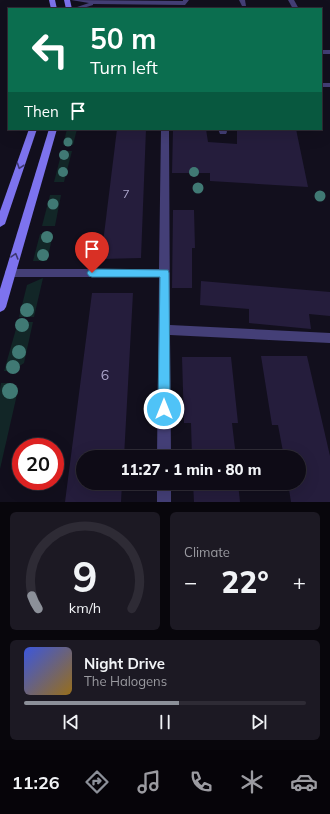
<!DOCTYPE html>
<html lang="en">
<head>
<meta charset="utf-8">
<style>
	:root { --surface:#0e0b16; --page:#1c1923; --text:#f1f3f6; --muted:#9b9ba1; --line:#2e2b35; --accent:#8c9099 }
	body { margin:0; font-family:Mulish,sans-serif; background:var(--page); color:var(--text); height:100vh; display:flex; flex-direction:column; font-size:15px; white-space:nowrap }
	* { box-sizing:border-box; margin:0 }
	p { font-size:13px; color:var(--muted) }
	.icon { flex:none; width:22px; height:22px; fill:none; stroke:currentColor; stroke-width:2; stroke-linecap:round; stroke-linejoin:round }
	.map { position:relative; height:502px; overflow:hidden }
	.panel { display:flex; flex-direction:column; gap:10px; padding:10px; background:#08060c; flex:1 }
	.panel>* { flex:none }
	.top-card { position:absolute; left:8px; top:8px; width:314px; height:122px; border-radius:0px; box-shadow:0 4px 16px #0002,0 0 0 1px var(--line); background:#0b6e4f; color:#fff; overflow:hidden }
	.speed { position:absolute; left:12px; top:438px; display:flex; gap:8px; font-size:20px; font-weight:700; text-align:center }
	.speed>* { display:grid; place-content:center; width:52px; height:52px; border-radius:50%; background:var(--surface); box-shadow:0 4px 16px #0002,0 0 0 1px var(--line); line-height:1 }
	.speed .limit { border:6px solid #d22; background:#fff; color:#111 }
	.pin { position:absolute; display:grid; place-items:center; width:34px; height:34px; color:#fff; margin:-41px -17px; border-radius:50% 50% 50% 0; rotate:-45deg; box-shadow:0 0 4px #0007 }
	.pin .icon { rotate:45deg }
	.me { position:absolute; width:44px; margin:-22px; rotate:0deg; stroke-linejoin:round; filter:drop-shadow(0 0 3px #0008) }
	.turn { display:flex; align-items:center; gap:14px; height:84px; padding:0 16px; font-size:18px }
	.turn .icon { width:52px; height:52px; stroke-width:2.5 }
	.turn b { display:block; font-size:28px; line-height:34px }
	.then { display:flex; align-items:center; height:38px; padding:0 16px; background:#0003; gap:8px; font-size:15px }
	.big { font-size:30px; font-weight:800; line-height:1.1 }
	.panel .card { flex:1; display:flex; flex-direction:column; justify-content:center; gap:6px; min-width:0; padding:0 14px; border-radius:6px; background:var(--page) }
	.panel .dial { align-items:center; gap:0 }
	.dial svg { height:104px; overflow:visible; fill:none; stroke:var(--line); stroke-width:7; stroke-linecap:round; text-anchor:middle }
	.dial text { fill:var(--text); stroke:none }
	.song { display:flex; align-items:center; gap:12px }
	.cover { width:48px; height:48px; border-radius:6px; background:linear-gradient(135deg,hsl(230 70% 55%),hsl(40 70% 35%)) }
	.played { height:4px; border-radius:2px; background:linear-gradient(90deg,var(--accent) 55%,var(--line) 55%) }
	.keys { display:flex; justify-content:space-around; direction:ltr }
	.heat { display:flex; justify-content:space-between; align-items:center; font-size:22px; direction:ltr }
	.panel .tiles { flex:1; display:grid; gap:10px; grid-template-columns:1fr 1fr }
	.card:last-child { grid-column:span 2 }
	.trip { position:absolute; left:76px; top:450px; width:230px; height:40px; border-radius:20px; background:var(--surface); box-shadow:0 4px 16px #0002,0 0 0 1px var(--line); font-weight:800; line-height:40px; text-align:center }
	.tab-bar { display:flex; height:64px; justify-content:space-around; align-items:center; background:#060409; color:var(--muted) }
	.tab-bar .icon { width:28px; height:28px }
	.tab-bar .active { color:var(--accent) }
	.tab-bar b { font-size:18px; color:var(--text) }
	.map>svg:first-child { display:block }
</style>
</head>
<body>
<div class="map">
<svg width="330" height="502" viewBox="0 0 330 502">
	<rect width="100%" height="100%" fill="#120f1d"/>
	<g fill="#122627">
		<path d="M67 129H77L73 145H63Z"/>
		<path d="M62 151H72L64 182H54Z"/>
		<path d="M50 195H61L55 226H42Z"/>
		<path d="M40 234H53L47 261H33Z"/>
		<path d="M43 278 34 317H19L27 285Z"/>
		<path d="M18 322H33L24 363 12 371H4Z"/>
		<path d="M1 383H9L18 390 0 469V389Z"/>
	</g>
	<g fill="#251d3c">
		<path d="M117 129H146L141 258 101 259Z"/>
		<path d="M173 129H206L208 142 237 144V129H296L308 187 210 181V173H172Z"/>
		<path d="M173 210H194L195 248H192V288H172Z"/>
		<path d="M201 281 330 292V316L309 314 311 329 249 323V309L200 305Z"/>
		<path d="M92 293H133L124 457H83V483H122L121 502H65Z"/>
		<path d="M261 356H307L330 456V502H291L288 483H299V457H284L278 425H272Z"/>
		<path d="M182 357H231L238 423H232L236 457H192L191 423H184Z"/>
		<path d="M193 483H238L240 502H194Z"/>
	</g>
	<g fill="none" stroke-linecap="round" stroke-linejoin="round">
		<g fill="#443f77" fill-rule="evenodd">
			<path d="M71 0 183 1V0H189L185 5 93 4V5L80 9H71L89 3Z"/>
			<path d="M239 0H245L246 6H242Z"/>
			<path d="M288 0H294L299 9H293Z"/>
			<rect x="321" y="50" width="9" height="4"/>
			<rect x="321" y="83" width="9" height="4"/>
			<path d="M161 129H169L170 325 330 333V343L170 335 171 457H157L159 277H10L6 276 5 273 6 270 10 269H159Z"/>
			<path d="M218 129H226L227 132 226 134H220Z"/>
			<rect x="157" y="483" width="14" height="19"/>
		</g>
		<g fill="#7d73ee" fill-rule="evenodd">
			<path d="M49 0H55L57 9H51Z"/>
			<path d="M64 0H70L72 9H66Z"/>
			<path d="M29 129H37L5 224 0 227V211Z"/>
			<path d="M49 129H57L6 307 4 310 0 312V289Z"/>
		</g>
	</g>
	<g fill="#407974">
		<circle cx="68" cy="142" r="4.5"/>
		<circle cx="64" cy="155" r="5"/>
		<circle cx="63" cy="172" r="5"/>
		<circle cx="194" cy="172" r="5"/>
		<circle cx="198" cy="188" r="5.5"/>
		<circle cx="320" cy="196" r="5.5"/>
		<circle cx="53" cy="204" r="5.5"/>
		<circle cx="47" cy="237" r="6"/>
		<circle cx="43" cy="255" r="6"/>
		<circle cx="27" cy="310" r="7"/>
		<circle cx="22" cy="325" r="7"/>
		<circle cx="19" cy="352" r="7"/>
		<circle cx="13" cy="367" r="7"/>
		<circle cx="10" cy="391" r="8"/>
	</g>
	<defs><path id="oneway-chevron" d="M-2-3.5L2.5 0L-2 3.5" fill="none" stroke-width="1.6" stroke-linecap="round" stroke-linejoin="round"/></defs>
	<g stroke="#3d3771">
		<use href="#oneway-chevron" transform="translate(20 166) rotate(109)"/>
		<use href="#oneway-chevron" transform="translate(15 256) rotate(-74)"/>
	</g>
	<path fill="#4fc3f7" stroke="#337fa1" d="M92 269 168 270 169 273 170 409 168 414 164 415 160 414 158 409 160 277H92L89 276 87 273 89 270Z"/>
	<g text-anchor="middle" stroke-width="3.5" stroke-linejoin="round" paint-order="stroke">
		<g font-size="12" fill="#aba4ca">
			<text x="126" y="198">7</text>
		</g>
		<g font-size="14" fill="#aba4ca">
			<text x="105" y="380">6</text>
		</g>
	</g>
</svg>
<div class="speed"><div class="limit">20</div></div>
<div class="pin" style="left:92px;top:273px;background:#d93025"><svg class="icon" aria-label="arrive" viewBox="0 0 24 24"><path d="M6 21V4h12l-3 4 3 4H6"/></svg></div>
<svg class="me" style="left:164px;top:409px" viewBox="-20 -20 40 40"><circle r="17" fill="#4fc3f7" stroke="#fff" stroke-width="3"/><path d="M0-11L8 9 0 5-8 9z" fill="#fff"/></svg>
<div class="trip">11:27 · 1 min · 80 m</div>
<div class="top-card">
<div class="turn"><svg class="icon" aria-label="left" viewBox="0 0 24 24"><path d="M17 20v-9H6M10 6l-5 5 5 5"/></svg><div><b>50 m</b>Turn left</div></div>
<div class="then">Then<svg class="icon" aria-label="arrive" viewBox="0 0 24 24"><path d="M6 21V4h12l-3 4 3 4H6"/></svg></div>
</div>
</div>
<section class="panel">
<div class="tiles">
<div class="card dial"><svg viewBox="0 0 100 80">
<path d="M14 69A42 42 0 1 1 86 69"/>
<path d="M14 69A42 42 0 0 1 9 59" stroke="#8c9099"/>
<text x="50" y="56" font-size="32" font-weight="700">9</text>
<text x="50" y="72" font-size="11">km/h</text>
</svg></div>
<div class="card"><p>Climate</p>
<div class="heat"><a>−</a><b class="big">22°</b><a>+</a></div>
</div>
<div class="card">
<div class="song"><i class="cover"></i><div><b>Night Drive</b><p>The Halogens</p></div></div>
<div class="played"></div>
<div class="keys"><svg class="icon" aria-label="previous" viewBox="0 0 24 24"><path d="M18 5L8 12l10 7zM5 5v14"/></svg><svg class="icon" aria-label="pause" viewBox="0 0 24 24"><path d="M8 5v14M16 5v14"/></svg><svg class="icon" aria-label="next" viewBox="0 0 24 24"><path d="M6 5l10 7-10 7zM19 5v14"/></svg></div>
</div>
</div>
</section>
<nav class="tab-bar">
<b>11:26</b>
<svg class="icon active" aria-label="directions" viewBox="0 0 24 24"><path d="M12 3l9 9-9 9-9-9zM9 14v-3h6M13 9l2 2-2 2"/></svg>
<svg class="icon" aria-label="music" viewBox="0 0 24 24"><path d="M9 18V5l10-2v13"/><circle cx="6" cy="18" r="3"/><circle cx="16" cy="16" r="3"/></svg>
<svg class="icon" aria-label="phone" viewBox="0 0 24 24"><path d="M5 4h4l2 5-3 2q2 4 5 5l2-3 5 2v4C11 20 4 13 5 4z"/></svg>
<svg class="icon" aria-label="climate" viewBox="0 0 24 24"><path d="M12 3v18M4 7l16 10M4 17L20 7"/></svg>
<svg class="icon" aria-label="car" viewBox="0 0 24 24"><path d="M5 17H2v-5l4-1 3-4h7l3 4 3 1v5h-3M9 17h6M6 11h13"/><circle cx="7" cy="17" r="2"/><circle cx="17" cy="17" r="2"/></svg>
</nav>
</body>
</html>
